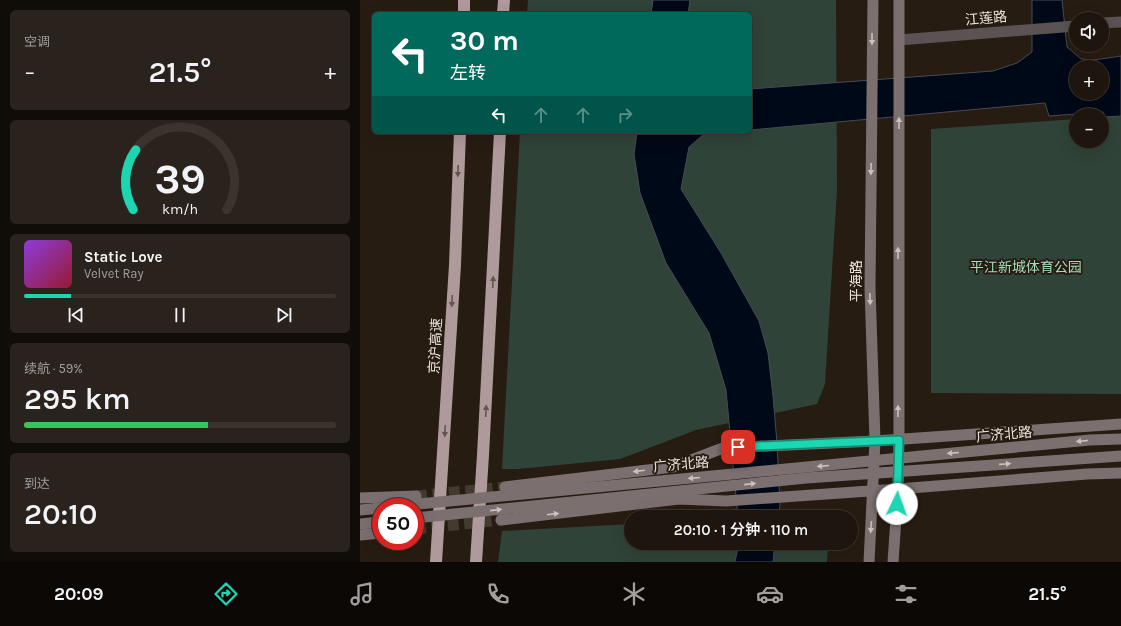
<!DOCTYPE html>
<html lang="zh">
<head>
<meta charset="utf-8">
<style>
	:root { --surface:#1d150e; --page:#2a221c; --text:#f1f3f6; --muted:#a09f9e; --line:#3b342e; --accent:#1cd5b1 }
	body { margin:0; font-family:Karla,"Noto Sans SC",sans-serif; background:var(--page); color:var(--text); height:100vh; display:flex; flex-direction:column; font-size:15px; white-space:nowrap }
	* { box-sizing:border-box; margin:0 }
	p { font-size:13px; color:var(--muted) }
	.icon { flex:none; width:22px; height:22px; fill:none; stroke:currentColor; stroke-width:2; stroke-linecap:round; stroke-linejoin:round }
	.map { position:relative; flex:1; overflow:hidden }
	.side { display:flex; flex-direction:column; gap:10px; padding:10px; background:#100c08; width:360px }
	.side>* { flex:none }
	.banner { position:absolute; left:12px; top:12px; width:380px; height:122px; border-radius:6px; box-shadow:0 4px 16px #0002,0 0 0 1px var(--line); background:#00695c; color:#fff; overflow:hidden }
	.fabs { position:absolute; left:709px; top:12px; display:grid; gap:8px }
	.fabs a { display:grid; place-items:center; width:40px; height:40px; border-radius:50%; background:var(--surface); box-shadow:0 4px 16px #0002,0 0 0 1px var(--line); font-size:20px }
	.speed { position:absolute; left:12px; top:498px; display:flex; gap:8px; font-size:20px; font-weight:700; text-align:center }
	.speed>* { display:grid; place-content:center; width:52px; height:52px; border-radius:50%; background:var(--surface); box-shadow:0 4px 16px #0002,0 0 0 1px var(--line); line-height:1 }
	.speed .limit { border:6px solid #d22; background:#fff; color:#111 }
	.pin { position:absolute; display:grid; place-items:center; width:34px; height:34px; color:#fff; margin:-17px; border-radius:8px; box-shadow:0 2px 6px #0006 }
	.me { position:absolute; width:44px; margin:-22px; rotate:3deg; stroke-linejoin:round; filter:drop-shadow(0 0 3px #0008) }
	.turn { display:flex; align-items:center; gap:14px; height:84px; padding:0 12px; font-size:18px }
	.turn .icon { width:52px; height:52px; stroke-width:2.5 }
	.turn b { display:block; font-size:28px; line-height:34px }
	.lanes { display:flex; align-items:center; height:38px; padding:0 12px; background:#0003; justify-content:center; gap:20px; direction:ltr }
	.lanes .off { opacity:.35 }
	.big { font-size:30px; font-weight:600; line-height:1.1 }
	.side .tile { flex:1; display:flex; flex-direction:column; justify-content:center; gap:6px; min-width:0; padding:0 14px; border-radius:6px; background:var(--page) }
	.side .dial { align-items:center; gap:0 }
	.dial svg { height:104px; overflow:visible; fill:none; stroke:var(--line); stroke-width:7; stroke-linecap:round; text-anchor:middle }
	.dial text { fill:var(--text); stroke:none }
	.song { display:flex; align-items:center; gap:12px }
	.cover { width:48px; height:48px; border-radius:6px; background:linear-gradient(135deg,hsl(270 70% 55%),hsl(350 70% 35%)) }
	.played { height:4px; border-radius:2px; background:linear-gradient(90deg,var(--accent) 15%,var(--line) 15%) }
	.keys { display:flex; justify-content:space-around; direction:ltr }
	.heat { display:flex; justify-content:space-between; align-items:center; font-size:22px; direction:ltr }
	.charge { height:6px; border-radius:3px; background:linear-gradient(90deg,#34c759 59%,var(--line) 0) }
	.trip { position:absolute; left:264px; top:510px; width:234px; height:40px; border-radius:20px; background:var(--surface); box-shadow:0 4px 16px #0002,0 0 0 1px var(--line); font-weight:600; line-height:40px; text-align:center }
	.tab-bar { display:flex; height:64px; justify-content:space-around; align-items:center; background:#0c0806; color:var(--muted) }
	.tab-bar .icon { width:28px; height:28px }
	.tab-bar .active { color:var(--accent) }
	.tab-bar b { font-size:18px; color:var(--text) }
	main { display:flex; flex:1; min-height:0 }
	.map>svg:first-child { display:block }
</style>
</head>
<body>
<main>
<section class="side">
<div class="tile"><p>空调</p>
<div class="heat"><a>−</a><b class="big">21.5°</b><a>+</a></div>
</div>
<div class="tile dial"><svg viewBox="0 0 100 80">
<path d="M14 69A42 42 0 1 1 86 69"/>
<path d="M14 69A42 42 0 0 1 16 23" stroke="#1cd5b1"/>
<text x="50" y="56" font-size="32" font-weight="700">39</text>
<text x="50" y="72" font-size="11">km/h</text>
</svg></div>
<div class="tile">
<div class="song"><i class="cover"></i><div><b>Static Love</b><p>Velvet Ray</p></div></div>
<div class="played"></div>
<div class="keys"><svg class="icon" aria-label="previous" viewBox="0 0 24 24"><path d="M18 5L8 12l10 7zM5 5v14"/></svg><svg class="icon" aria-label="pause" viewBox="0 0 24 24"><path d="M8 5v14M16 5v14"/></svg><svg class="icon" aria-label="next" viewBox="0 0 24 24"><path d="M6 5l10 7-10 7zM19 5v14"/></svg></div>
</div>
<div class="tile"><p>续航 · 59%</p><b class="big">295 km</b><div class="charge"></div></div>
<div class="tile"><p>到达</p><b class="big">20:10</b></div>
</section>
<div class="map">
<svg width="761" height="562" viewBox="0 0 761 562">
	<rect width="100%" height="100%" fill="#271c12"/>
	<g fill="#304338">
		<path d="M168 0H476L477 190 465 384 457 404 336 430 260 459 158 469H142L160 132H390V14H167Z"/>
		<path d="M761 116V394L571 393V129L716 119V141H742V117Z"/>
		<path d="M271 524V543H468L467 562H138L142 531Z"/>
	</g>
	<g fill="#000918" stroke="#464b53" fill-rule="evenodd">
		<path d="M293 0H330L328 14H291Z"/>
		<path d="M672 0H702L707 47 721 59 734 60 761 56V116L744 117 743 112 689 116 685 103 390 130V89L633 71 657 63 672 52ZM716 67H742V93H716Z"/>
		<path d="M277 132H364L344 134 329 147 321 189 361 253 399 321 408 353 413 396 417 443 420 506 418 517H378L366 390 349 333 306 263 280 193 274 154Z"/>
		<path d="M379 543H415L413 562H375Z"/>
	</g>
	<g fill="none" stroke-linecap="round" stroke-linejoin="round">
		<g stroke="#443a30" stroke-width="11" stroke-dasharray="11 5.5" stroke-linecap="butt">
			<path d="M56 496 145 487"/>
			<path d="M55 529 141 520"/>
		</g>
		<g stroke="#5a5253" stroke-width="11">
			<path d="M742 23 761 22"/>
			<path d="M539 40 716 26"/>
		</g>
		<g stroke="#7c6f70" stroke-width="11">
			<path d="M145 487 313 467 363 448 515 441 761 424"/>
			<path d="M0 498 56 496"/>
			<path d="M0 510 21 508"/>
			<path d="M141 520 319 499 366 501 538 489 727 474 761 473"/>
			<path d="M0 524 21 522"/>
			<path d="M0 535 21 533"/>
			<path d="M509 562 515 441 510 288 513 0"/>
			<path d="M533 562 538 489 539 440V0"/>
		</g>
		<g stroke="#ae999b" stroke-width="12">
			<path d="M104 14V0"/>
			<path d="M143 14 144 0"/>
			<path d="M76 562 95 265 100 132"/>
			<path d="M116 562 123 455 140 132"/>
		</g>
		<g stroke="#7c6f70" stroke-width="11">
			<path d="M27 507 730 440 761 439"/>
			<path d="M55 518 446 478 761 456"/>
		</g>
	</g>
	<defs><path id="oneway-solid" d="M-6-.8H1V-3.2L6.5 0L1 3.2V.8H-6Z"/></defs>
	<g fill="#cac1bc">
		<use href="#oneway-solid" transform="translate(512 39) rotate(90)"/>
		<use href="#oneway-solid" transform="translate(539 123) rotate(-90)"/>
		<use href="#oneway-solid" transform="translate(511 169) rotate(91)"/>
		<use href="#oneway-solid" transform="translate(538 253) rotate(-90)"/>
		<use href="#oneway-solid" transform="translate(510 299) rotate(88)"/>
		<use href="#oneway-solid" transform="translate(538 411) rotate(-90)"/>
		<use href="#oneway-solid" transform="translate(722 441) rotate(175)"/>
		<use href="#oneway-solid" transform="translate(593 453) rotate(175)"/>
		<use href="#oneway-solid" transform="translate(645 464) rotate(-4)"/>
		<use href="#oneway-solid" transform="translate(463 466) rotate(175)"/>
		<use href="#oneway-solid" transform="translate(279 471) rotate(173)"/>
		<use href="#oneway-solid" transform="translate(334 478) rotate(175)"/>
		<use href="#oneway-solid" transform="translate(390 484) rotate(-6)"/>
		<use href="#oneway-solid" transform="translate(136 510) rotate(-6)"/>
		<use href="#oneway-solid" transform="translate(193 514) rotate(-7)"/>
		<use href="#oneway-solid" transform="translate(511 527) rotate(94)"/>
	</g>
	<g fill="#645450">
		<use href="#oneway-solid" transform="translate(98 171) rotate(92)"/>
		<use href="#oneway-solid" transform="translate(133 282) rotate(-87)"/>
		<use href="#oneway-solid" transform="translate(92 301) rotate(93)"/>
		<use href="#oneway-solid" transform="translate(126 411) rotate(-87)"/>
		<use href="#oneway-solid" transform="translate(85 431) rotate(93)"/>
	</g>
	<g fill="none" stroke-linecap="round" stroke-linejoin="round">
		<defs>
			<path id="route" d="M378 447 539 440 537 504"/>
		</defs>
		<use href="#route" stroke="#128a73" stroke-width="10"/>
		<use href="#route" stroke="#1cd5b1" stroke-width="7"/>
	</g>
	<g text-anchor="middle" stroke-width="4" stroke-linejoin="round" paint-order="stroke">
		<g font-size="14" fill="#ebe4dd" stroke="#271c12">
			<text transform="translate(626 18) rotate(-5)" y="5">江莲路</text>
			<text transform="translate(496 281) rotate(-90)" y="5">平海路</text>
			<text transform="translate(75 346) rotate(-87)" y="5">京沪高速</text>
			<text transform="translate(644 434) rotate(-5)" y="5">广济北路</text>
			<text transform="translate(321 464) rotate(-5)" y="5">广济北路</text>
		</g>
		<g font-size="14" fill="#a3dcbd" stroke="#271c12">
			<text x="666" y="272">平江新城体育公园</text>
		</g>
	</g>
</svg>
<div class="fabs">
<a><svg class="icon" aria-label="sound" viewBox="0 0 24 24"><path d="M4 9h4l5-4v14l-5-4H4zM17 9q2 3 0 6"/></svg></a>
<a>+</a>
<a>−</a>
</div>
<div class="speed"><div class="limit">50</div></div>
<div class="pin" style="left:378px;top:447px;background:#d93025"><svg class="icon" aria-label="arrive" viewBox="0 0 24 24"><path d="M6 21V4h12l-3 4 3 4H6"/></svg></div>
<svg class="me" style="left:537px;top:504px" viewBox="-20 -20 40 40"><circle r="19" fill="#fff"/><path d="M0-13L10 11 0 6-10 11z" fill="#1cd5b1"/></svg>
<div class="trip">20:10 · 1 分钟 · 110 m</div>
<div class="banner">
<div class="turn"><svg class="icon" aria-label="left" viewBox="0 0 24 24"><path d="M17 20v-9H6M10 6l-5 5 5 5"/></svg><div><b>30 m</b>左转</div></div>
<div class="lanes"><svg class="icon" aria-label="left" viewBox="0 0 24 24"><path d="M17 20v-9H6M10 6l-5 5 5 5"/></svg><svg class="icon off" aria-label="ahead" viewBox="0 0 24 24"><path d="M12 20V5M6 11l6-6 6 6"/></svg><svg class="icon off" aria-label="ahead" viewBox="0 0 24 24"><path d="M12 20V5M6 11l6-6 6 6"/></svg><svg class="icon off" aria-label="right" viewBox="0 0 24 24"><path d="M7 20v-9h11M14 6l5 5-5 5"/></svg></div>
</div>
</div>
</main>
<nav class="tab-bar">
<b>20:09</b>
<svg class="icon active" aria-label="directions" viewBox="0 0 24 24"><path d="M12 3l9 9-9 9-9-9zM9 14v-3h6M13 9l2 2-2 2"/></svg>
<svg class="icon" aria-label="music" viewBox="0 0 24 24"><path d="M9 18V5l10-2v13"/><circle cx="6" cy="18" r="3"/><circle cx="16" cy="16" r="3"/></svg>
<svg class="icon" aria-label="phone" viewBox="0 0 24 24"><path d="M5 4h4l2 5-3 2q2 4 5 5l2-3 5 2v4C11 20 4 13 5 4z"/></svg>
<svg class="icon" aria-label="climate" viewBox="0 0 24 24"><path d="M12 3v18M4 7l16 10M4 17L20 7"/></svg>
<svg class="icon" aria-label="car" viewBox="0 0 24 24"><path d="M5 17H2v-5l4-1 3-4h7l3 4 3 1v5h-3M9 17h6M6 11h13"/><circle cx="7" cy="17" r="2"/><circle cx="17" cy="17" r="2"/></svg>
<svg class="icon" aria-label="filters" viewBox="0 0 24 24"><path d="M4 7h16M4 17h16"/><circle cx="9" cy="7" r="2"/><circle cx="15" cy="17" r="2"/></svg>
<b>21.5°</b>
</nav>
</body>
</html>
